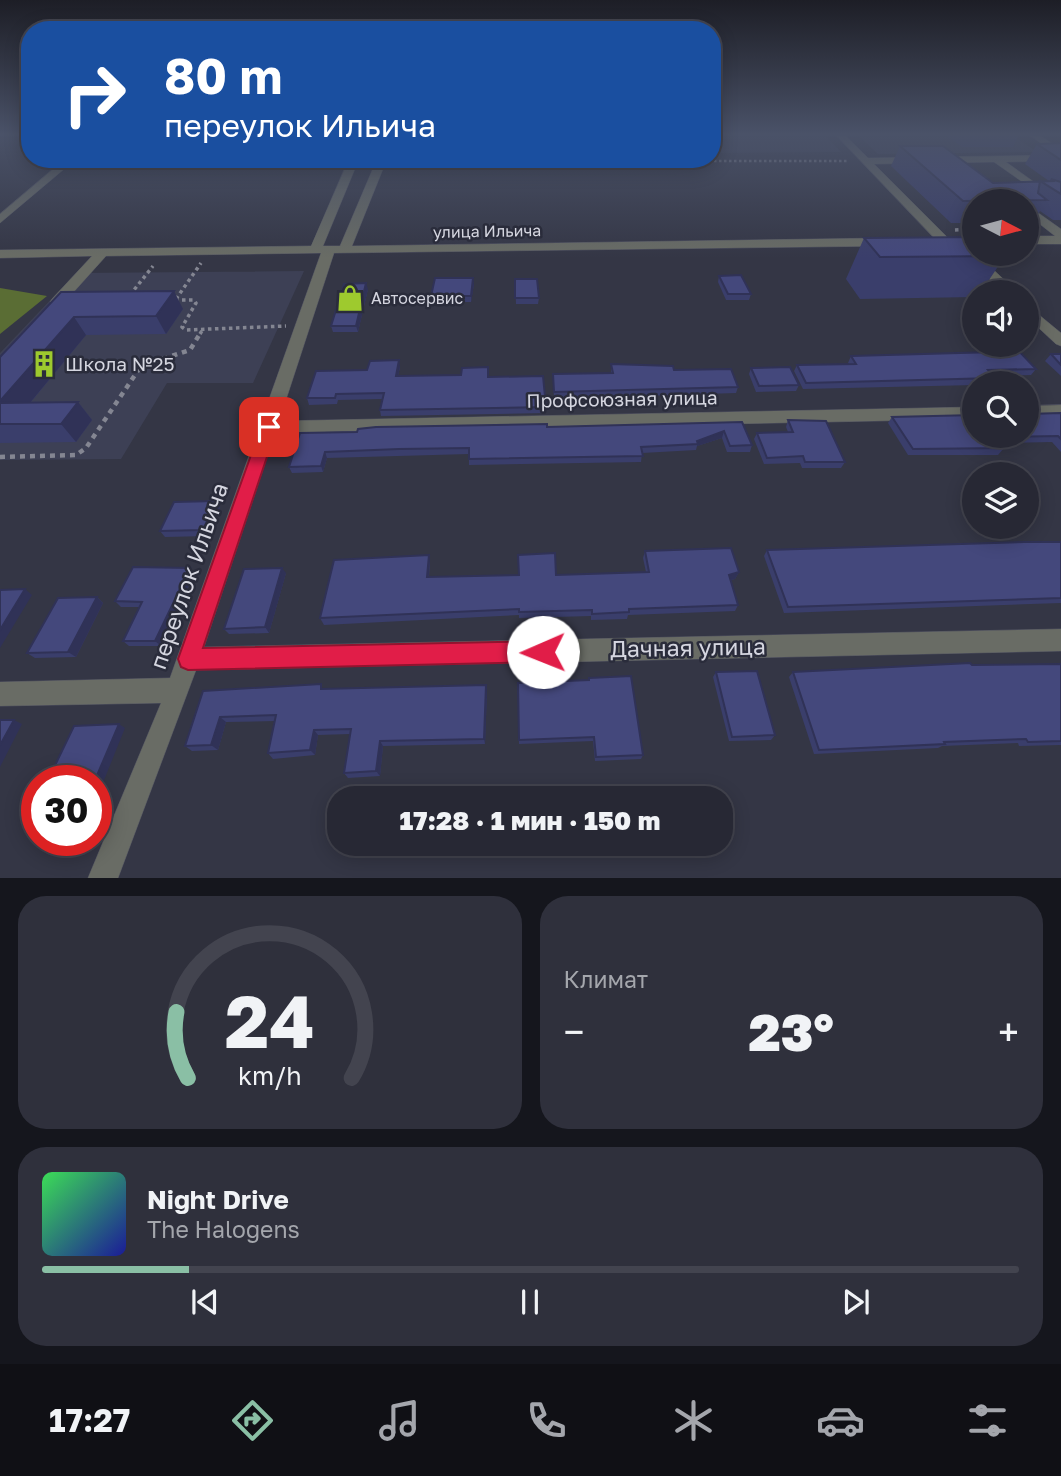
<!DOCTYPE html>
<html lang="ru">
<head>
<meta charset="utf-8">
<style>
	:root { --surface:#272834; --page:#2f303c; --text:#f1f3f6; --muted:#a4a6ac; --line:#43444f; --accent:#8abfa5 }
	body { margin:0; font-family:"Golos Text",sans-serif; background:var(--page); color:var(--text); height:100vh; display:flex; flex-direction:column; font-size:26px; white-space:nowrap }
	* { box-sizing:border-box; margin:0 }
	p { font-size:23px; color:var(--muted) }
	.icon { flex:none; width:38px; height:38px; fill:none; stroke:currentColor; stroke-width:2; stroke-linecap:round; stroke-linejoin:round }
	.map { position:relative; height:878px; overflow:hidden }
	.side { display:flex; flex-direction:column; gap:18px; padding:18px; background:#15161d; flex:1 }
	.side>* { flex:none }
	.guide { position:absolute; left:21px; top:21px; width:700px; height:147px; border-radius:28px; box-shadow:0 4px 18px #0003,0 0 0 2px var(--line); background:#1a4fa0; color:#fff; overflow:hidden }
	.needle { width:46px; rotate:96deg }
	.tools { position:absolute; left:962px; top:189px; display:grid; gap:14px }
	.tools a { display:grid; place-items:center; width:77px; height:77px; border-radius:50%; background:var(--surface); box-shadow:0 4px 18px #0003,0 0 0 2px var(--line); font-size:35px }
	.speed { position:absolute; left:21px; top:765px; display:flex; gap:14px; font-size:35px; font-weight:700; text-align:center }
	.speed>* { display:grid; place-content:center; width:91px; height:91px; border-radius:50%; background:var(--surface); box-shadow:0 4px 18px #0003,0 0 0 2px var(--line); line-height:1 }
	.speed .limit { border:10px solid #d22; background:#fff; color:#111 }
	.pin { position:absolute; display:grid; place-items:center; width:60px; height:60px; color:#fff; margin:-30px; border-radius:14px; box-shadow:0 4px 10px #0006 }
	.me { position:absolute; width:77px; margin:-38px; rotate:269deg; stroke-linejoin:round; filter:drop-shadow(0 0 5px #0008) }
	.turn { display:flex; align-items:center; gap:24px; height:147px; padding:0 28px; font-size:32px }
	.turn .icon { width:91px; height:91px; stroke-width:2.5 }
	.turn b { display:block; font-size:49px; line-height:60px }
	.big { font-size:52px; font-weight:800; line-height:1.1 }
	.side .card { flex:1; display:flex; flex-direction:column; justify-content:center; gap:10px; min-width:0; padding:0 24px; border-radius:28px; background:var(--page) }
	.side .dial { align-items:center; gap:0 }
	.dial svg { height:182px; overflow:visible; fill:none; stroke:var(--line); stroke-width:7; stroke-linecap:round; text-anchor:middle }
	.dial text { fill:var(--text); stroke:none }
	.song { display:flex; align-items:center; gap:21px }
	.cover { width:84px; height:84px; border-radius:10px; background:linear-gradient(135deg,hsl(130 70% 55%),hsl(240 70% 35%)) }
	.played { height:7px; border-radius:4px; background:linear-gradient(90deg,var(--accent) 15%,var(--line) 15%) }
	.keys { display:flex; justify-content:space-around; direction:ltr }
	.heat { display:flex; justify-content:space-between; align-items:center; font-size:38px; direction:ltr }
	.side .tiles { flex:1; display:grid; gap:18px; grid-template-columns:1fr 1fr }
	.card:last-child { grid-column:span 2 }
	.trip { position:absolute; left:327px; top:786px; width:406px; height:70px; border-radius:28px; background:var(--surface); box-shadow:0 4px 18px #0003,0 0 0 2px var(--line); font-weight:800; line-height:70px; text-align:center }
	.menu { display:flex; height:112px; justify-content:space-around; align-items:center; background:#101015; color:var(--muted) }
	.menu .icon { width:49px; height:49px }
	.menu .current { color:var(--accent) }
	.menu b { font-size:32px; color:var(--text) }
	.map>svg:first-child { display:block }
</style>
</head>
<body>
<div class="map">
<svg width="1061" height="878" viewBox="0 0 1061 878">
	<rect width="100%" height="100%" fill="#343645"/>
	<g fill="#3d4055">
		<path d="M712 135H825L841 152 712 153Z"/>
		<path d="M858 135H1011L1038 152 878 154Z"/>
		<path d="M304 271 253 383H167L121 459 0 460V353L76 273Z"/>
	</g>
	<path fill="#5a6d34" d="M0 288 47 296 0 334Z"/>
	<g fill="none" stroke-linecap="round" stroke-linejoin="round">
		<defs>
			<g id="minor">
				<path d="M836 135H845L868 158 1058 155 1029 135H1039L1061 149V161L1006 162 1048 192V196L1044 197 994 162 874 164 948 238V244H940Z"/>
				<path d="M65 159H76L0 223V214Z"/>
				<path d="M349 159H359L323 246H340L377 159H387L352 246 885 238 891 242 885 246 334 253 279 421 975 407V419L275 433 204 647 1061 629V651L196 670 118 878H88L161 703 0 706V682L170 678 321 253 106 256 62 305 57 306 50 302 52 299 92 256 0 258V250L311 246Z"/>
				<path d="M1027 205 1061 229V244H1027V236H1055L1027 214Z"/>
				<path d="M977 257 981 258 1017 292H1003L973 264 971 261Z"/>
				<path d="M1027 305 1061 333V346L1056 344 1027 317Z"/>
				<path d="M1061 405V417L1027 418V406Z"/>
			</g>
		</defs>
		<use href="#minor" stroke="#515361" stroke-width="1"/>
		<path stroke="#848692" stroke-width="2.5" stroke-dasharray="2.5 2.5" stroke-linecap="butt" d="M394 161H847"/>
		<g stroke="#848692" stroke-width="3.5" stroke-dasharray="3.5 3.5" stroke-linecap="butt">
			<path d="M955 230 975 229"/>
			<path d="M130 295 153 266"/>
			<path d="M176 299 201 263"/>
			<path d="M175 300H193L196 303 182 327 186 330 286 326"/>
			<path d="M200 334 203 329"/>
		</g>
		<path stroke="#848692" stroke-width="4.5" stroke-dasharray="5 5" stroke-linecap="butt" d="M0 457 76 455 86 448 141 366 190 350 201 332"/>
		<use href="#minor" fill="#696c65" fill-rule="evenodd"/>
	</g>
	<g fill="#3a3e6b">
		<path d="M946 135H1019L1013 147H962Z"/>
		<path d="M1061 143V220H1053L1040 211 1033 222H1027V201H975V223H951L891 166 900 146 993 183 1049 181 1025 164 1037 144Z"/>
		<path d="M864 238 1005 256 981 292H975V297L860 299 846 279Z"/>
		<path d="M719 276 751 294 749 300H726L718 282Z"/>
		<path d="M515 279 539 298 538 304H516Z"/>
		<path d="M474 284 471 302H432L431 296Z"/>
		<path d="M368 289 358 332H333L331 326Z"/>
		<path d="M61 292 183 309 166 334 86 335 31 402H78L92 420 76 442 0 443V357Z"/>
		<path d="M987 345 1036 369 1031 375 993 376 995 378 991 383H975V385L803 389 794 371 797 365 849 364 848 363 851 356 984 353 983 351Z"/>
		<path d="M1051 354H1061V376L1045 361Z"/>
		<path d="M611 364 674 370 738 387 736 393 554 399 553 374 611 373Z"/>
		<path d="M400 367 398 376 488 377 546 407 545 413 381 416 380 410 382 399 338 400 337 404 309 405 307 398 367 370Z"/>
		<path d="M751 368 799 385 796 391 756 392 749 374Z"/>
		<path d="M1061 413V452L1052 442 999 443 1004 448 998 455H908L888 423 892 417Z"/>
		<path d="M788 420 845 462 841 468H802L800 463 764 464 754 439 757 433 788 432 786 427Z"/>
		<path d="M742 422 752 445 750 452H727L722 438 697 446 696 450 642 453 641 462 469 465V454L327 458 323 472 292 473 289 467 300 433Z"/>
		<path d="M220 507 208 536 165 537 160 531Z"/>
		<path d="M1061 542V603L784 613 764 556 767 550Z"/>
		<path d="M645 551 739 572 735 579 731 580 738 605 735 611 628 615 627 619 591 620V616L519 618V615L324 625 320 618 430 561 429 577 556 575 646 572 643 558Z"/>
		<path d="M286 573 269 633 229 634 224 629Z"/>
		<path d="M194 574 161 646H129L123 641 140 607H121L115 601Z"/>
		<path d="M97 597 103 603 76 657 35 658 27 653Z"/>
		<path d="M1061 664V745L1019 746 1018 743 942 746 938 748 814 754 789 677 793 672 972 665Z"/>
		<path d="M716 672 775 735 771 740 729 741 713 677Z"/>
		<path d="M589 678 643 755 641 759 595 761 593 741 519 744V740L588 680Z"/>
		<path d="M324 688 487 691 485 744 383 746 380 776 348 778 344 773 350 734 318 735 315 755 273 759 268 753 275 721 226 722 218 750 192 751 185 746 203 691Z"/>
	</g>
	<g fill="#303257">
		<path d="M473 278 474 284 471 302V296Z"/>
		<path d="M366 283 368 289 358 332 356 326Z"/>
		<path d="M174 291 183 309 166 334 156 316Z"/>
		<path d="M74 317 86 335 15 421 0 404V401Z"/>
		<path d="M399 360 400 367 397 382 396 376Z"/>
		<path d="M78 402 92 420 76 442 61 424Z"/>
		<path d="M724 431 722 438 697 446V441Z"/>
		<path d="M325 452 327 458 323 472 321 466Z"/>
		<path d="M216 501 220 507 208 536 203 530Z"/>
		<path d="M429 555 430 561 428 584 427 577Z"/>
		<path d="M190 568 194 574 161 646 155 641Z"/>
		<path d="M282 568 286 573 269 633 265 627Z"/>
		<path d="M739 572 735 579 726 581 729 575Z"/>
		<path d="M25 589 32 595 0 648V630Z"/>
		<path d="M97 597 103 603 76 657 68 652Z"/>
		<path d="M486 685 487 691 485 744 484 739Z"/>
		<path d="M220 717 226 722 218 750 211 745Z"/>
		<path d="M14 720 22 724 0 767V745Z"/>
		<path d="M119 724 125 728 96 800V780H95Z"/>
		<path d="M314 730 318 735 315 755 310 750Z"/>
		<path d="M380 741 383 746 380 776 376 771Z"/>
	</g>
	<g fill="#44487c" stroke="#303257" stroke-width="2">
		<path d="M1061 143V160L1037 144Z"/>
		<path d="M900 146H943L993 183 1053 181 1051 179 1061 182V194L1040 181 1038 193 1047 200 963 201Z"/>
		<path d="M975 237V254H1003L1005 256 880 257 864 238Z"/>
		<path d="M741 275 751 294H728L719 276Z"/>
		<path d="M435 278H473L471 296H431Z"/>
		<path d="M515 279H537L539 298H515Z"/>
		<path d="M366 283 356 326H331L344 284Z"/>
		<path d="M174 291 156 316 74 317 0 401V357L61 292Z"/>
		<path d="M987 345H1013L1036 369 988 370 995 378 806 383 797 365 856 364 851 356 994 352Z"/>
		<path d="M1051 354H1061V365Z"/>
		<path d="M399 360 396 376 461 375 462 368 488 367V377L543 376 546 407 380 410 384 393 336 394 335 398H307L316 371 367 370 370 361Z"/>
		<path d="M611 364 673 366 674 370 731 369 738 387 554 392 553 374 613 373Z"/>
		<path d="M790 367 799 385 759 386 751 368Z"/>
		<path d="M78 402 61 424H0V403Z"/>
		<path d="M1061 413V439L1058 436 995 437 1004 448 913 449 892 417 975 415V436H1027V414Z"/>
		<path d="M788 420 826 421 845 462H805L803 456 767 458 757 433 793 432Z"/>
		<path d="M742 422 752 445 730 446 724 431 697 441 698 444 641 447 643 456 469 459V448L399 449 325 452 321 466 289 467 300 433 357 432 358 429 376 427 547 424V427Z"/>
		<path d="M216 501 203 530 160 531 174 502Z"/>
		<path d="M1024 542H1061V598L788 607 767 550Z"/>
		<path d="M731 548 739 572 729 575 738 605 629 609V612L592 614V610L519 612V609L320 618 334 560 429 555 427 577 519 575 518 555 555 553 556 575 649 572 645 551Z"/>
		<path d="M133 567 190 568 155 641H123L142 602 115 601Z"/>
		<path d="M282 568 265 627 224 629 244 569Z"/>
		<path d="M25 589 0 630V590Z"/>
		<path d="M97 597 68 652 27 653 58 598Z"/>
		<path d="M970 663 972 665 1061 664V741L1028 742 1026 739 944 742 945 744 819 750 793 672Z"/>
		<path d="M757 671 775 735 732 737 716 672Z"/>
		<path d="M631 676 643 755 596 757 594 737 519 740 518 683 589 680V678Z"/>
		<path d="M321 684V689L486 685 484 739 380 741 376 771 344 773 351 729 314 730 310 750 268 753 276 715 220 717 211 745 185 746 203 691Z"/>
		<path d="M0 720H14L0 745Z"/>
		<path d="M119 724 95 780H48L74 726Z"/>
	</g>
	<linearGradient id="sky" x2="0" y2="1"><stop stop-color="#1d1e26"/><stop offset="0.52" stop-color="#4a5268"/><stop offset="1" stop-color="#4a5268" stop-opacity="0"/></linearGradient>
	<rect width="1061" height="258" fill="url(#sky)"/>
	<path fill="#e11d48" stroke="#92132f" stroke-width="2" d="M269 421 277 427 203 648 543 641 551 644 554 652 551 659 543 662 188 670 181 667 178 659 261 427Z"/>
	<defs>
		<symbol id="shop-bare" viewBox="-9 -9 18 18"><path d="M-5-2.5h2.3a2.7 3.5 0 0 1 5.4 0H5L5.5 6h-11ZM-1.5-2.5h3a1.5 2.3 0 0 0-3 0Z" fill="#9eca2e" stroke="#2a2c3b" stroke-width="2.5" paint-order="stroke"/></symbol>
		<symbol id="building-bare" viewBox="-9 -9 18 18"><path d="M-4-6H4V6H1V3H-1V6H-4ZM-2.5-4.3h1.7v1.8h-1.7ZM.8-4.3h1.7v1.8H.8ZM-2.5-1h1.7V.8h-1.7ZM.8-1h1.7V.8H.8Z" fill="#9eca2e" stroke="#2a2c3b" stroke-width="2.5" paint-order="stroke"/></symbol>
	</defs>
	<g fill-rule="evenodd">
		<use href="#shop-bare" x="331" y="279" width="38" height="38"/>
		<use href="#building-bare" x="25" y="345" width="38" height="38"/>
	</g>
	<g text-anchor="middle" stroke-width="5" stroke-linejoin="round" paint-order="stroke">
		<g font-size="16" fill="#d5d6e0" stroke="#2a2c3b">
			<text transform="translate(487 231) rotate(-1)" y="6">улица Ильича</text>
		</g>
		<g font-size="16" fill="#d5d6e0" stroke="#2a2c3b" text-anchor="start">
			<text x="371" y="304">Автосервис</text>
		</g>
		<g font-size="19" fill="#d5d6e0" stroke="#2a2c3b" text-anchor="start">
			<text x="65" y="371">Школа №25</text>
		</g>
		<g font-size="19" fill="#d5d6e0" stroke="#2a2c3b">
			<text transform="translate(622 399) rotate(-1)" y="7">Профсоюзная улица</text>
		</g>
		<g font-size="23" fill="#d5d6e0" stroke="#2a2c3b">
			<text transform="translate(189 576) rotate(-71)" y="8">переулок Ильича</text>
			<text transform="translate(688 648) rotate(-1)" y="8">Дачная улица</text>
		</g>
	</g>
</svg>
<div class="tools">
<a><svg class="needle" viewBox="-14 -14 28 28"><path d="M0-13l5 13h-10z" fill="#e53935"/><path d="M0 13l5-13h-10z" fill="#a4a6ac"/></svg></a>
<a><svg class="icon" aria-label="sound" viewBox="0 0 24 24"><path d="M4 9h4l5-4v14l-5-4H4zM17 9q2 3 0 6"/></svg></a>
<a><svg class="icon" aria-label="search" viewBox="0 0 24 24"><circle cx="10" cy="10" r="6"/><path d="M15 15l6 6"/></svg></a>
<a><svg class="icon" aria-label="layers" viewBox="0 0 24 24"><path d="M12 4l9 5-9 5-9-5zM3 14l9 5 9-5"/></svg></a>
</div>
<div class="speed"><div class="limit">30</div></div>
<div class="pin" style="left:269px;top:427px;background:#d93025"><svg class="icon" aria-label="arrive" viewBox="0 0 24 24"><path d="M6 21V4h12l-3 4 3 4H6"/></svg></div>
<svg class="me" style="left:543px;top:652px" viewBox="-20 -20 40 40"><circle r="19" fill="#fff"/><path d="M0-13L10 11 0 6-10 11z" fill="#e11d48"/></svg>
<div class="trip">17:28 · 1 мин · 150 m</div>
<div class="guide">
<div class="turn"><svg class="icon" aria-label="right" viewBox="0 0 24 24"><path d="M7 20v-9h11M14 6l5 5-5 5"/></svg><div><b>80 m</b>переулок Ильича</div></div>
</div>
</div>
<section class="side">
<div class="tiles">
<div class="card dial"><svg viewBox="0 0 100 80">
<path d="M14 69A42 42 0 1 1 86 69"/>
<path d="M14 69A42 42 0 0 1 9 40" stroke="#8abfa5"/>
<text x="50" y="56" font-size="32" font-weight="700">24</text>
<text x="50" y="72" font-size="11">km/h</text>
</svg></div>
<div class="card"><p>Климат</p>
<div class="heat"><a>−</a><b class="big">23°</b><a>+</a></div>
</div>
<div class="card">
<div class="song"><i class="cover"></i><div><b>Night Drive</b><p>The Halogens</p></div></div>
<div class="played"></div>
<div class="keys"><svg class="icon" aria-label="previous" viewBox="0 0 24 24"><path d="M18 5L8 12l10 7zM5 5v14"/></svg><svg class="icon" aria-label="pause" viewBox="0 0 24 24"><path d="M8 5v14M16 5v14"/></svg><svg class="icon" aria-label="next" viewBox="0 0 24 24"><path d="M6 5l10 7-10 7zM19 5v14"/></svg></div>
</div>
</div>
</section>
<nav class="menu">
<b>17:27</b>
<svg class="icon current" aria-label="directions" viewBox="0 0 24 24"><path d="M12 3l9 9-9 9-9-9zM9 14v-3h6M13 9l2 2-2 2"/></svg>
<svg class="icon" aria-label="music" viewBox="0 0 24 24"><path d="M9 18V5l10-2v13"/><circle cx="6" cy="18" r="3"/><circle cx="16" cy="16" r="3"/></svg>
<svg class="icon" aria-label="phone" viewBox="0 0 24 24"><path d="M5 4h4l2 5-3 2q2 4 5 5l2-3 5 2v4C11 20 4 13 5 4z"/></svg>
<svg class="icon" aria-label="climate" viewBox="0 0 24 24"><path d="M12 3v18M4 7l16 10M4 17L20 7"/></svg>
<svg class="icon" aria-label="car" viewBox="0 0 24 24"><path d="M5 17H2v-5l4-1 3-4h7l3 4 3 1v5h-3M9 17h6M6 11h13"/><circle cx="7" cy="17" r="2"/><circle cx="17" cy="17" r="2"/></svg>
<svg class="icon" aria-label="filters" viewBox="0 0 24 24"><path d="M4 7h16M4 17h16"/><circle cx="9" cy="7" r="2"/><circle cx="15" cy="17" r="2"/></svg>
</nav>
</body>
</html>
